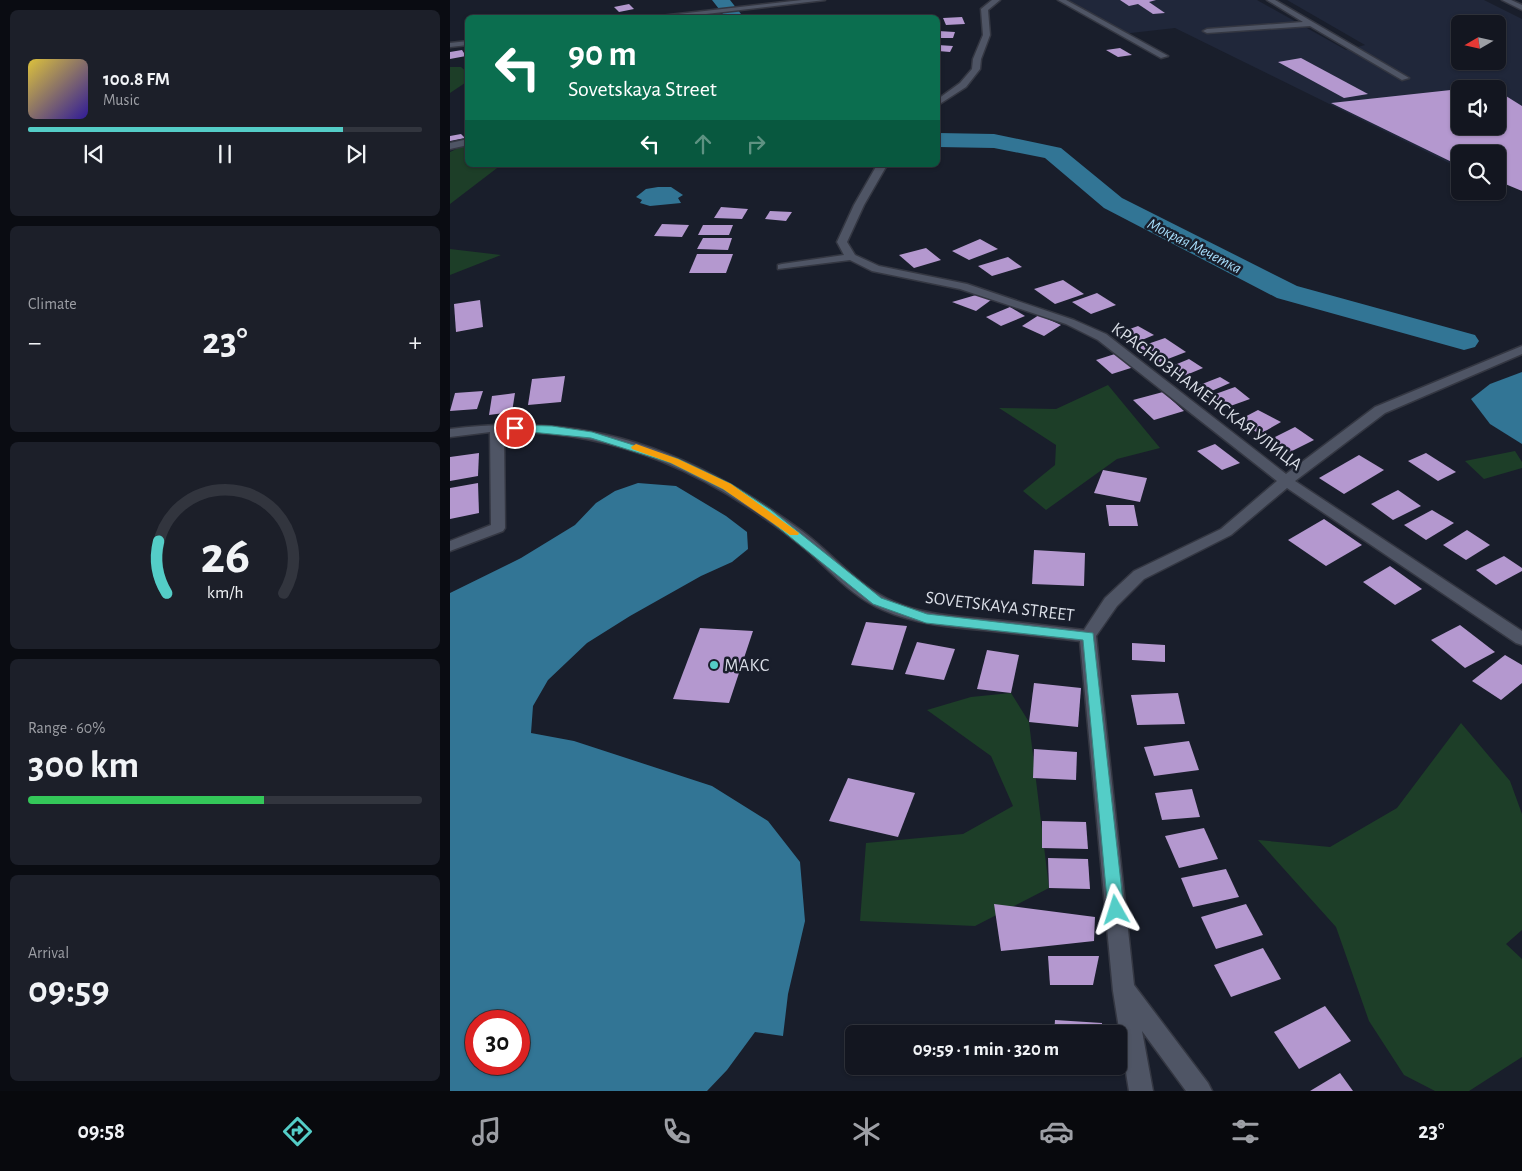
<!DOCTYPE html>
<html lang="en">
<head>
<meta charset="utf-8">
<style>
	:root { --surface:#131620; --page:#1c1f29; --text:#f1f3f6; --muted:#9d9fa5; --line:#32353e; --accent:#54cdc7 }
	body { margin:0; font-family:"Alegreya Sans",sans-serif; background:var(--page); color:var(--text); height:100vh; display:flex; flex-direction:column; font-size:19px; white-space:nowrap }
	* { box-sizing:border-box; margin:0 }
	p { font-size:16px; color:var(--muted) }
	.icon { flex:none; width:28px; height:28px; fill:none; stroke:currentColor; stroke-width:2; stroke-linecap:round; stroke-linejoin:round }
	.map { position:relative; flex:1; overflow:hidden }
	.details { display:flex; flex-direction:column; gap:10px; padding:10px; background:#0a0c12; width:450px }
	.details>* { flex:none }
	.guide { position:absolute; left:15px; top:15px; width:475px; height:152px; border-radius:8px; box-shadow:0 1px 4px #0004,0 0 0 1px var(--line); background:#0b6e4f; color:#fff; overflow:hidden }
	.needle { width:32px; rotate:261deg }
	.controls { position:absolute; left:1001px; top:15px; display:grid; gap:10px }
	.controls a { display:grid; place-items:center; width:55px; height:55px; border-radius:8px; background:var(--surface); box-shadow:0 1px 4px #0004,0 0 0 1px var(--line); font-size:25px }
	.speed { position:absolute; left:15px; top:1010px; display:flex; gap:10px; font-size:25px; font-weight:700; text-align:center }
	.speed>* { display:grid; place-content:center; width:65px; height:65px; border-radius:50%; background:var(--surface); box-shadow:0 1px 4px #0004,0 0 0 1px var(--line); line-height:1 }
	.speed .limit { border:8px solid #d22; background:#fff; color:#111 }
	.pin { position:absolute; display:grid; place-items:center; width:42px; height:42px; color:#fff; margin:-21px; border:2px solid #fff; border-radius:50%; box-shadow:0 1px 5px #0007 }
	.me { position:absolute; width:55px; margin:-28px; rotate:354deg; stroke-linejoin:round; filter:drop-shadow(0 0 4px #0008) }
	.turn { display:flex; align-items:center; gap:18px; height:105px; padding:0 20px; font-size:22px }
	.turn .icon { width:65px; height:65px; stroke-width:2.5 }
	.turn b { display:block; font-size:35px; line-height:42px }
	.lanes { display:flex; align-items:center; height:48px; padding:0 20px; background:#0003; justify-content:center; gap:25px; direction:ltr }
	.lanes .off { opacity:.35 }
	.big { font-size:38px; font-weight:600; line-height:1.1 }
	.details .tile { flex:1; display:flex; flex-direction:column; justify-content:center; gap:8px; min-width:0; padding:0 18px; border-radius:8px; background:var(--page) }
	.details .dial { align-items:center; gap:0 }
	.dial svg { height:130px; overflow:visible; fill:none; stroke:var(--line); stroke-width:7; stroke-linecap:round; text-anchor:middle }
	.dial text { fill:var(--text); stroke:none }
	.song { display:flex; align-items:center; gap:15px }
	.cover { width:60px; height:60px; border-radius:8px; background:linear-gradient(135deg,hsl(50 70% 55%),hsl(250 70% 35%)) }
	.played { height:5px; border-radius:2px; background:linear-gradient(90deg,var(--accent) 80%,var(--line) 80%) }
	.keys { display:flex; justify-content:space-around; direction:ltr }
	.heat { display:flex; justify-content:space-between; align-items:center; font-size:28px; direction:ltr }
	.charge { height:8px; border-radius:4px; background:linear-gradient(90deg,#34c759 60%,var(--line) 0) }
	.trip { position:absolute; left:395px; top:1025px; width:282px; height:50px; border-radius:8px; background:var(--surface); box-shadow:0 1px 4px #0004,0 0 0 1px var(--line); font-weight:600; line-height:50px; text-align:center }
	.dock { display:flex; height:80px; justify-content:space-around; align-items:center; background:#08090d; color:var(--muted) }
	.dock .icon { width:35px; height:35px }
	.dock .selected { color:var(--accent) }
	.dock b { font-size:22px; color:var(--text) }
	main { display:flex; flex:1; min-height:0 }
	.map>svg:first-child { display:block }
</style>
</head>
<body>
<main>
<section class="details">
<div class="tile">
<div class="song"><i class="cover"></i><div><b>100.8 FM</b><p>Music</p></div></div>
<div class="played"></div>
<div class="keys"><svg class="icon" aria-label="previous" viewBox="0 0 24 24"><path d="M18 5L8 12l10 7zM5 5v14"/></svg><svg class="icon" aria-label="pause" viewBox="0 0 24 24"><path d="M8 5v14M16 5v14"/></svg><svg class="icon" aria-label="next" viewBox="0 0 24 24"><path d="M6 5l10 7-10 7zM19 5v14"/></svg></div>
</div>
<div class="tile"><p>Climate</p>
<div class="heat"><a>−</a><b class="big">23°</b><a>+</a></div>
</div>
<div class="tile dial"><svg viewBox="0 0 100 80">
<path d="M14 69A42 42 0 1 1 86 69"/>
<path d="M14 69A42 42 0 0 1 9 37" stroke="#54cdc7"/>
<text x="50" y="56" font-size="32" font-weight="700">26</text>
<text x="50" y="72" font-size="11">km/h</text>
</svg></div>
<div class="tile"><p>Range · 60%</p><b class="big">300 km</b><div class="charge"></div></div>
<div class="tile"><p>Arrival</p><b class="big">09:59</b></div>
</section>
<div class="map">
<svg width="1072" height="1091" viewBox="0 0 1072 1091">
	<rect width="100%" height="100%" fill="#191e2b"/>
	<path fill="#20273a" fill-rule="evenodd" d="M611 0H807L896 50 915 45 837 0H1034L1072 19V179L1055 180 1048 177V154H1010V165L1001 164 725 28 672 34ZM1010 24H1048V61H1010ZM1010 89H1048V126H1010Z"/>
	<g fill="#1d3e28">
		<path d="M0 67H11L17 72 18 81 0 93Z"/>
		<path d="M17 144 18 165H51L0 204V152Z"/>
		<path d="M0 249 51 255 0 275Z"/>
		<path d="M658 385 710 448 667 459 596 510 573 491 605 465 606 445 549 408 606 409Z"/>
		<path d="M1065 451 1072 462V468L1034 479 1015 461Z"/>
		<path d="M561 693 579 722 599 888 525 926 410 921 416 843 513 834 563 806 541 756 477 710 521 697Z"/>
		<path d="M1011 723 1060 781 1072 814V930L1056 944 1072 959V1057L1019 1091H985L954 1075 919 1021 886 927 808 840 880 847 947 808Z"/>
	</g>
	<g fill="#327595" fill-rule="evenodd">
		<path d="M208 187H221L233 195 228 198 231 203 200 206 190 203 192 200 186 197 196 189Z"/>
		<path d="M1072 372V444L1040 424 1021 399 1040 384Z"/>
		<path d="M188 483 226 486 276 516 297 532 298 549 282 562 251 576 180 616 137 643 98 680 83 706 81 733 124 741 262 786 318 821 350 862 355 921 338 994 333 1036 305 1032 277 1070 257 1091H0V593L71 558 125 525 146 503 165 491ZM69 1021V1064H26V1021Z"/>
	</g>
	<g fill="none" stroke-linecap="round" stroke-linejoin="round">
		<g fill="#327595" fill-rule="evenodd">
			<path d="M262 0H280L291 14 289 18H271L273 14Z"/>
			<path d="M488 133 544 134 611 148 672 198 847 286 1025 335 1029 341 1025 347 1014 350 827 298 654 208 595 158 544 148 488 147Z"/>
		</g>
	</g>
	<g fill="#b498cf">
		<path d="M670 0H706L699 2 715 13 703 14 688 4 679 6Z"/>
		<path d="M179 4 184 9 169 12 164 7Z"/>
		<path d="M512 17 515 24 496 25 493 18Z"/>
		<path d="M488 31 505 32 503 38H488Z"/>
		<path d="M488 45 503 46 500 52 488 51Z"/>
		<path d="M670 48 682 55 668 57 656 50Z"/>
		<path d="M12 50 16 56 0 59V52Z"/>
		<path d="M851 58 918 94 894 98 828 62Z"/>
		<path d="M1010 89V126H1048V91L1072 106V191L1048 181V154H1010V166L881 103Z"/>
		<path d="M11 134 15 138 0 141V136Z"/>
		<path d="M271 207 298 209 292 219 264 218Z"/>
		<path d="M320 211 342 212 336 221 315 219Z"/>
		<path d="M212 224 239 225 232 237 204 236Z"/>
		<path d="M253 225H283L279 235H248Z"/>
		<path d="M253 238H282L278 250 247 249Z"/>
		<path d="M530 239 548 249 519 260 502 251Z"/>
		<path d="M476 248 491 260 464 268 449 255Z"/>
		<path d="M247 254H283L276 273H239Z"/>
		<path d="M558 257 572 267 542 276 528 266Z"/>
		<path d="M613 280 634 294 605 304 584 289Z"/>
		<path d="M647 293 666 305 641 314 622 302Z"/>
		<path d="M526 295 541 300 526 311 502 302Z"/>
		<path d="M30 300 33 327 6 332 4 304Z"/>
		<path d="M560 307 575 316 551 326 536 317Z"/>
		<path d="M589 315 611 325 594 336 572 326Z"/>
		<path d="M688 326 704 335 682 344 666 334Z"/>
		<path d="M715 338 736 352 710 362 689 347Z"/>
		<path d="M668 353 684 367 662 374 646 360Z"/>
		<path d="M739 359 753 368 729 378 715 369Z"/>
		<path d="M115 376 111 402 78 405 82 379Z"/>
		<path d="M770 377 780 383 757 393 747 386Z"/>
		<path d="M785 387 800 399 772 409 757 397Z"/>
		<path d="M33 391 27 409 0 411 5 393Z"/>
		<path d="M713 392 734 411 704 420 683 400Z"/>
		<path d="M65 393 62 412 39 415 42 396Z"/>
		<path d="M808 410 831 422 810 434 787 421Z"/>
		<path d="M845 427 864 440 834 455 815 442Z"/>
		<path d="M765 444 790 463 772 470 747 451Z"/>
		<path d="M29 453 28 476 0 481V457Z"/>
		<path d="M976 453 1006 472 988 481 958 461Z"/>
		<path d="M909 455 934 470 894 494 869 478Z"/>
		<path d="M653 470 697 478 690 502 644 493Z"/>
		<path d="M28 483 29 513 0 519V488Z"/>
		<path d="M948 490 971 506 943 520 921 504Z"/>
		<path d="M656 505H684L688 526H659Z"/>
		<path d="M982 510 1004 523 976 540 954 525Z"/>
		<path d="M874 519 912 545 876 566 838 540Z"/>
		<path d="M1017 530 1040 545 1016 560 993 545Z"/>
		<path d="M584 550 635 553 634 586 582 584Z"/>
		<path d="M1054 556 1072 568V571L1046 585 1026 570Z"/>
		<path d="M940 566 972 589 945 605 913 582Z"/>
		<path d="M416 622 457 626 443 670 401 665Z"/>
		<path d="M1010 625 1045 652 1015 668 981 640Z"/>
		<path d="M250 628 303 631 279 703 223 699Z"/>
		<path d="M467 642 505 649 494 680 455 674Z"/>
		<path d="M682 643 715 645V662L682 660Z"/>
		<path d="M537 650 569 655 561 693 527 689Z"/>
		<path d="M1055 655 1072 665V683L1051 700 1022 681Z"/>
		<path d="M584 683 631 688 628 727 579 722Z"/>
		<path d="M728 693 735 724 687 725 681 695Z"/>
		<path d="M739 741 749 770 704 776 694 747Z"/>
		<path d="M584 749 627 752 626 780 583 778Z"/>
		<path d="M398 778 465 793 448 837 379 821Z"/>
		<path d="M742 789 750 817 712 820 705 793Z"/>
		<path d="M592 821 636 822 638 849 592 848Z"/>
		<path d="M754 828 768 859 729 868 715 836Z"/>
		<path d="M598 858 638 859 640 889 599 888Z"/>
		<path d="M776 869 789 897 743 907 731 878Z"/>
		<path d="M544 904 645 917 644 941 551 951Z"/>
		<path d="M796 904 813 935 766 949 751 917Z"/>
		<path d="M813 948 831 979 781 997 764 965Z"/>
		<path d="M598 956H649L643 985H600Z"/>
		<path d="M875 1006 901 1041 849 1069 824 1032Z"/>
		<path d="M605 1020 652 1023V1034H604Z"/>
		<path d="M604 1066H653V1072L604 1069Z"/>
		<path d="M890 1073 903 1091H860Z"/>
	</g>
	<g fill="none" stroke-linecap="round" stroke-linejoin="round">
		<defs>
			<g id="minor">
				<path d="M352 0H375L222 18H193Z"/>
				<path d="M542 0H550L538 10 540 35 531 59 530 69 516 87 488 105V99L510 83 522 69 523 59 533 35 531 9Z"/>
				<path d="M608 0H616L718 56 711 58Z"/>
				<path d="M817 0H825L959 78 952 80 860 26 757 33 753 31 757 29 853 22Z"/>
				<path d="M1052 0H1061L1072 5V10Z"/>
				<path d="M18 41V45L0 47V43Z"/>
				<path d="M18 139V145L0 149V143Z"/>
				<path d="M427 165H437L414 205 397 242 405 255 429 266 517 284 624 320 656 334 836 474 925 407 1072 346V354L935 413 845 481 1072 631V645L1066 643 837 488 781 535 694 579 667 606 646 636 684 985 758 1083 762 1091H736L692 1031 703 1091H679L663 991 630 641C598 637 565 634 533 630 499 627 464 624 433 610 398 595 376 565 348 543 260 474 167 430 54 432L55 528 53 531 0 551V541L41 525 40 432 0 437V429C139 411 241 450 352 531 383 554 407 586 444 602 471 614 503 616 532 619 566 622 600 626 634 630L655 598 684 571 771 529 827 481 648 340 616 324 510 289 422 271 400 260 328 269V265L332 264 394 255 387 242 404 205Z"/>
			</g>
		</defs>
		<use href="#minor" stroke="#343742" stroke-width="3"/>
		<use href="#minor" fill="#4f5565" fill-rule="evenodd"/>
	</g>
	<path fill="#54cdc7" stroke="#378581" d="M65 425 102 426 142 432 228 459 281 484 321 510 431 598 477 614 643 633 674 910 671 915 666 917 661 915 658 910 633 640 476 623 423 604 313 515 273 489 221 463 141 438 61 430 60 428Z"/>
	<path fill="#f59e0b" d="M186 444 228 459 281 484 349 533 348 535H340L273 489 221 463 182 449 181 447Z"/>
	<circle fill="#54cdc7" stroke="#191e2b" stroke-width="2" cx="264" cy="665" r="5"/>
	<g text-anchor="middle" stroke-width="5" stroke-linejoin="round" paint-order="stroke">
		<g font-size="16" font-style="italic" fill="#a7ddfa" stroke="#191e2b">
			<text transform="translate(745 245) rotate(27)" y="6">Мокрая Мечетка</text>
		</g>
		<g font-size="18" fill="#dadee7" stroke="#191e2b">
			<text transform="translate(757 396) rotate(37)" y="6">КРАСНОЗНАМЕНСКАЯ УЛИЦА</text>
			<text transform="translate(550 606) rotate(7)" y="6">SOVETSKAYA STREET</text>
		</g>
		<g font-size="18" fill="#dadee7" stroke="#191e2b" text-anchor="start">
			<text x="274" y="671">МАКС</text>
		</g>
	</g>
</svg>
<div class="controls">
<a><svg class="needle" viewBox="-14 -14 28 28"><path d="M0-13l5 13h-10z" fill="#e53935"/><path d="M0 13l5-13h-10z" fill="#9d9fa5"/></svg></a>
<a><svg class="icon" aria-label="sound" viewBox="0 0 24 24"><path d="M4 9h4l5-4v14l-5-4H4zM17 9q2 3 0 6"/></svg></a>
<a><svg class="icon" aria-label="search" viewBox="0 0 24 24"><circle cx="10" cy="10" r="6"/><path d="M15 15l6 6"/></svg></a>
</div>
<div class="speed"><div class="limit">30</div></div>
<div class="pin" style="left:65px;top:428px;background:#d93025"><svg class="icon" aria-label="arrive" viewBox="0 0 24 24"><path d="M6 21V4h12l-3 4 3 4H6"/></svg></div>
<svg class="me" style="left:666px;top:910px" viewBox="-20 -20 40 40"><path d="M0-17L14 15 0 8-14 15z" fill="#54cdc7" stroke="#fff" stroke-width="4"/></svg>
<div class="trip">09:59 · 1 min · 320 m</div>
<div class="guide">
<div class="turn"><svg class="icon" aria-label="left" viewBox="0 0 24 24"><path d="M17 20v-9H6M10 6l-5 5 5 5"/></svg><div><b>90 m</b>Sovetskaya Street</div></div>
<div class="lanes"><svg class="icon" aria-label="left" viewBox="0 0 24 24"><path d="M17 20v-9H6M10 6l-5 5 5 5"/></svg><svg class="icon off" aria-label="ahead" viewBox="0 0 24 24"><path d="M12 20V5M6 11l6-6 6 6"/></svg><svg class="icon off" aria-label="right" viewBox="0 0 24 24"><path d="M7 20v-9h11M14 6l5 5-5 5"/></svg></div>
</div>
</div>
</main>
<nav class="dock">
<b>09:58</b>
<svg class="icon selected" aria-label="directions" viewBox="0 0 24 24"><path d="M12 3l9 9-9 9-9-9zM9 14v-3h6M13 9l2 2-2 2"/></svg>
<svg class="icon" aria-label="music" viewBox="0 0 24 24"><path d="M9 18V5l10-2v13"/><circle cx="6" cy="18" r="3"/><circle cx="16" cy="16" r="3"/></svg>
<svg class="icon" aria-label="phone" viewBox="0 0 24 24"><path d="M5 4h4l2 5-3 2q2 4 5 5l2-3 5 2v4C11 20 4 13 5 4z"/></svg>
<svg class="icon" aria-label="climate" viewBox="0 0 24 24"><path d="M12 3v18M4 7l16 10M4 17L20 7"/></svg>
<svg class="icon" aria-label="car" viewBox="0 0 24 24"><path d="M5 17H2v-5l4-1 3-4h7l3 4 3 1v5h-3M9 17h6M6 11h13"/><circle cx="7" cy="17" r="2"/><circle cx="17" cy="17" r="2"/></svg>
<svg class="icon" aria-label="filters" viewBox="0 0 24 24"><path d="M4 7h16M4 17h16"/><circle cx="9" cy="7" r="2"/><circle cx="15" cy="17" r="2"/></svg>
<b>23°</b>
</nav>
</body>
</html>
